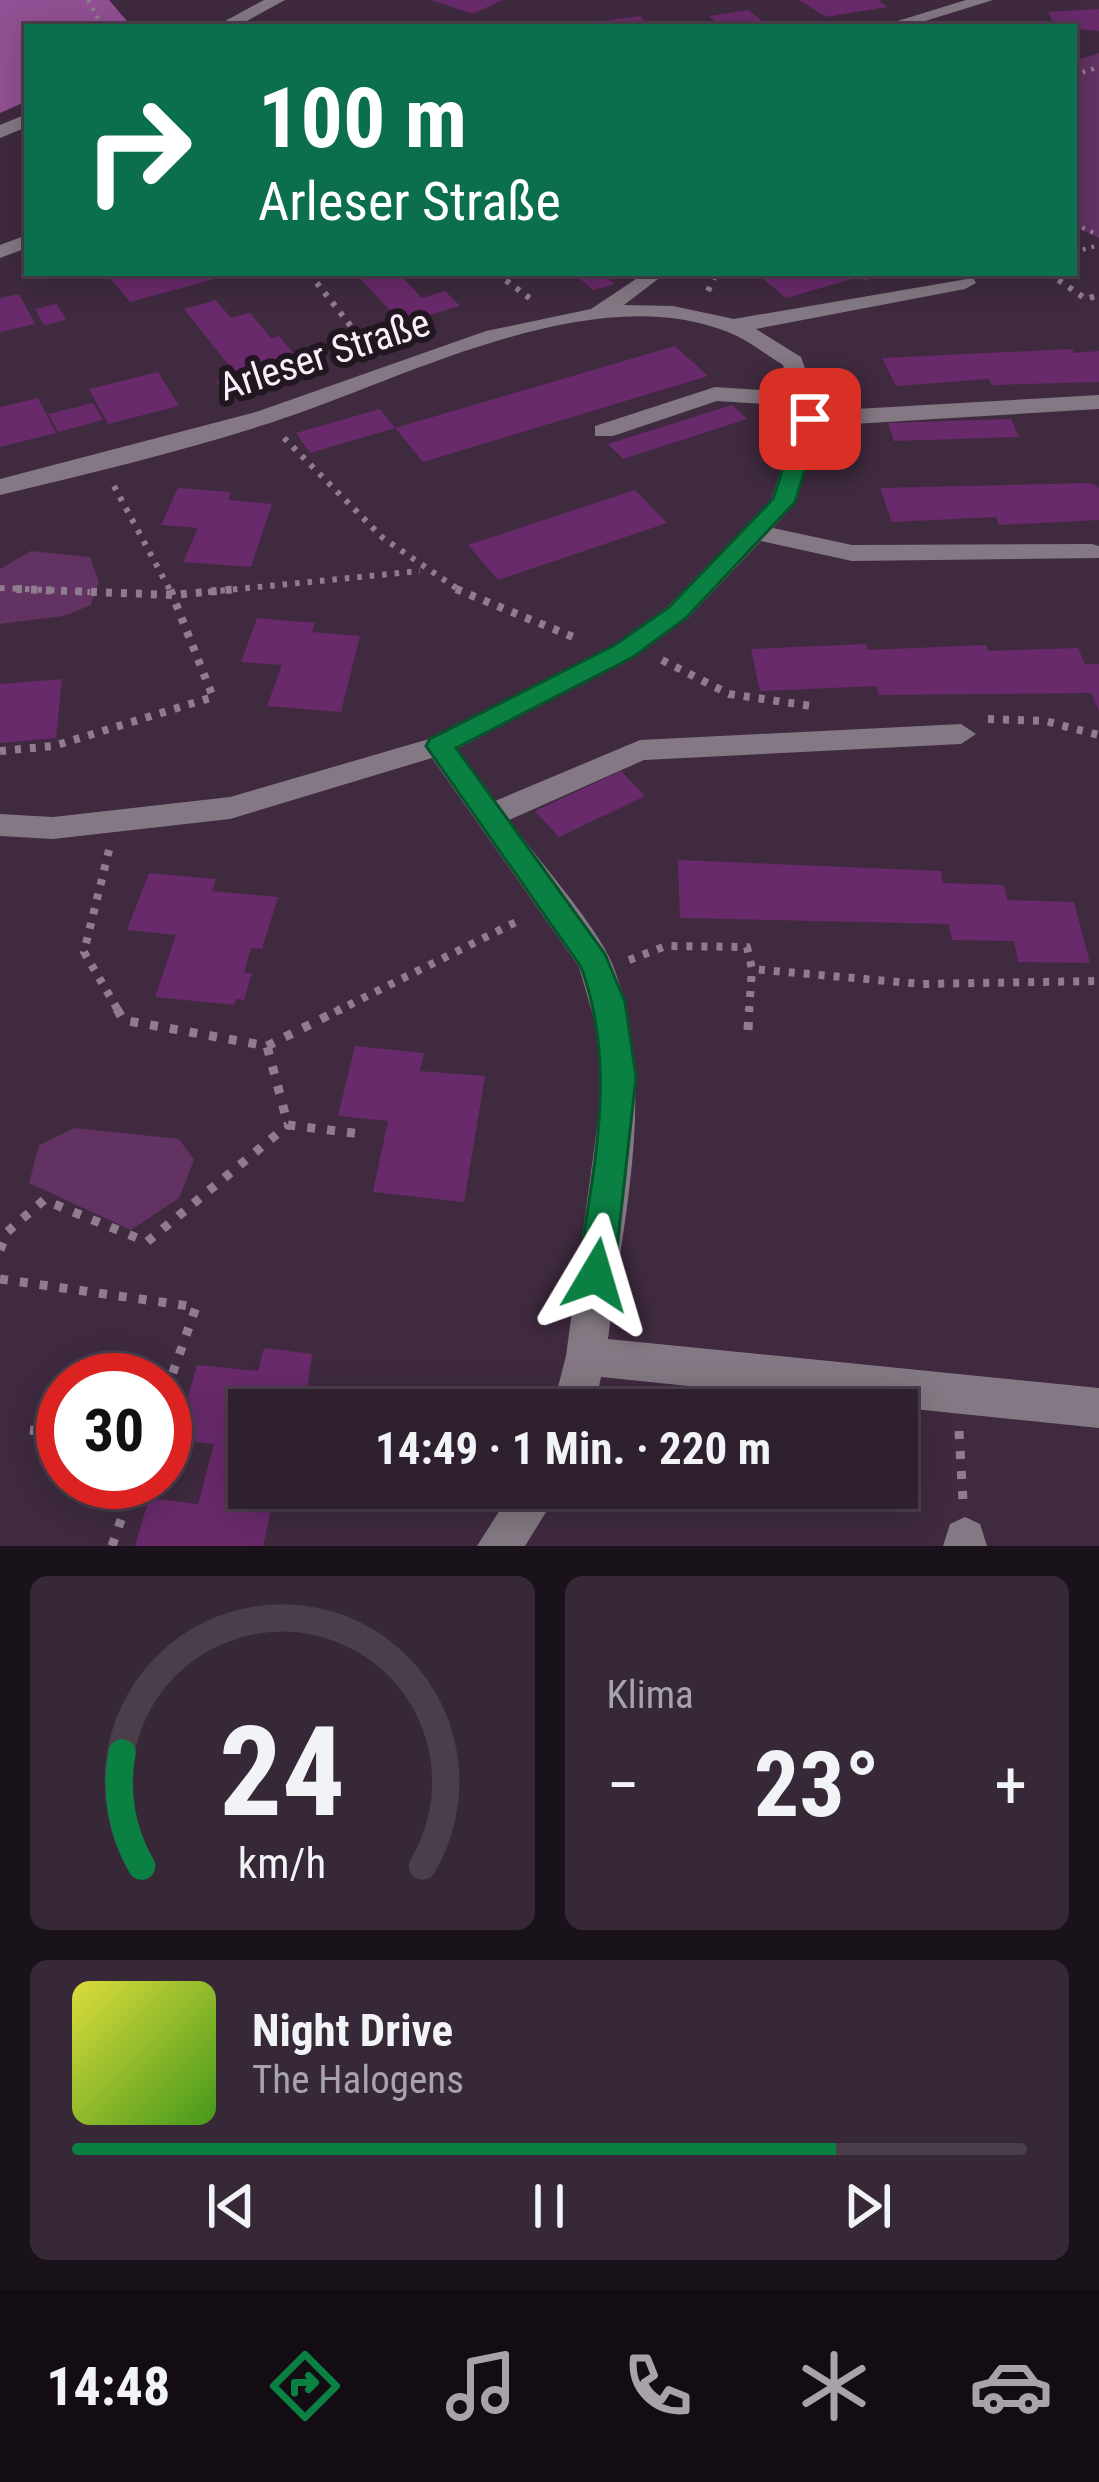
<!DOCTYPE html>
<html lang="de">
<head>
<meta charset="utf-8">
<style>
	:root { --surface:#2f202f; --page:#372837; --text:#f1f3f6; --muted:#a7a3aa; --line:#4a3e4b; --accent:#0b8043 }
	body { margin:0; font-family:"Roboto Condensed",sans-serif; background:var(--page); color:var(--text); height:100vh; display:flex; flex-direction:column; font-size:45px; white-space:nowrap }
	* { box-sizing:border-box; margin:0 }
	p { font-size:39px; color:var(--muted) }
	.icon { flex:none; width:66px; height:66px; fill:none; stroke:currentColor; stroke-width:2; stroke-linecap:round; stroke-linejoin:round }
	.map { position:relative; height:1546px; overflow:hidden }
	.side { display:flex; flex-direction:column; gap:30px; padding:30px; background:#1a121a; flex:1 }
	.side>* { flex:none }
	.top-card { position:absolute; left:24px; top:24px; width:1053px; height:252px; border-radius:0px; box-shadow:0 6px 30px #0003,0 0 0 3px var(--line); background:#0b6e4f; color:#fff; overflow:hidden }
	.speed { position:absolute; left:36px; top:1353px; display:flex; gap:24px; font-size:60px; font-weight:700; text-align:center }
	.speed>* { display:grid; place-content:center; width:156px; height:156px; border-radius:50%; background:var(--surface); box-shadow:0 6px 30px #0003,0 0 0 3px var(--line); line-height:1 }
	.speed .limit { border:18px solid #d22; background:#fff; color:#111 }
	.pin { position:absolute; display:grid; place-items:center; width:102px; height:102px; color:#fff; margin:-51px; border-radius:24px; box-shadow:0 6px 18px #0006 }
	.me { position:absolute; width:132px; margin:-66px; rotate:7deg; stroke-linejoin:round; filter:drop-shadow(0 0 9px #0008) }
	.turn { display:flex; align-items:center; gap:42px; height:252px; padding:0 36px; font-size:54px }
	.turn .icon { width:156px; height:156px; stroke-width:2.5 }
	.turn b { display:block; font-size:84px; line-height:102px }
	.big { font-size:90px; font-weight:700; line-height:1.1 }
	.side .card { flex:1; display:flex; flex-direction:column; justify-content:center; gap:18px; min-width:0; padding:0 42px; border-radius:18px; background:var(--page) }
	.side .dial { align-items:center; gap:0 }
	.dial svg { height:312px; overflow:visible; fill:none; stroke:var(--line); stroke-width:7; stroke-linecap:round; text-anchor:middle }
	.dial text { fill:var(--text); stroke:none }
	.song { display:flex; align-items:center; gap:36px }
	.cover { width:144px; height:144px; border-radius:18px; background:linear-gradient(135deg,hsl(60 70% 55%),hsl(100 70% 35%)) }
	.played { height:12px; border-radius:6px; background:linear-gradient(90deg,var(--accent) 80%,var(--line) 80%) }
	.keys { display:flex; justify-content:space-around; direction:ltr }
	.heat { display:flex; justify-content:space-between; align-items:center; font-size:66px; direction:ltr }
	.side .tiles { flex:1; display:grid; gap:30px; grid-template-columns:1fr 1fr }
	.card:last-child { grid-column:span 2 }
	.trip { position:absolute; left:228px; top:1389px; width:690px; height:120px; border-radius:0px; background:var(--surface); box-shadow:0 6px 30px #0003,0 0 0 3px var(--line); font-weight:700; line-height:120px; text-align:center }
	.tab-bar { display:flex; height:192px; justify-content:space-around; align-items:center; background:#130d13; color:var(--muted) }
	.tab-bar .icon { width:84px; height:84px }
	.tab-bar .selected { color:var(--accent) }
	.tab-bar b { font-size:54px; color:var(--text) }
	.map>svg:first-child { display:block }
</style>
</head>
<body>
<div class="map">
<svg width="1099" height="1546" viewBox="0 0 1099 1546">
	<rect width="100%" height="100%" fill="#3f2a3f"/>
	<g fill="#623263">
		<path d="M1099 53V238L1074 226V61Z"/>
		<path d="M31 551 90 557 99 582 91 605 64 616 0 624V569Z"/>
		<path d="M75 1128 179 1139 194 1160 179 1198 131 1230 29 1183 39 1145Z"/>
	</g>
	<path fill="#915093" d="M0 0H109L132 27H27V101L0 113Z"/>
	<g fill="#692a6b">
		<path d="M431 0H502L473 14Z"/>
		<path d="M799 0H878L887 7 826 17Z"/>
		<path d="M1099 9V31L1056 27 1048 12Z"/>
		<path d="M749 10 769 27H721L709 16Z"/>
		<path d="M640 16 651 27H592L588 23Z"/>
		<path d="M106 273H233V274L130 302Z"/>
		<path d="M355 273H398L422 298 445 291 460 306 402 323Z"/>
		<path d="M594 273H602L615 284 593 290 578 277Z"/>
		<path d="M756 273H888V274L864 281 859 277 786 298Z"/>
		<path d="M19 294 35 324 0 332V298Z"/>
		<path d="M216 300 231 318 250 313 271 338 279 336 295 355 234 372 184 309Z"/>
		<path d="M57 304 66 320 44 325 35 309Z"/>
		<path d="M675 346 708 376 423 462 395 428Z"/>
		<path d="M1072 349 1074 353 1099 351V382L992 385 989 379 896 386 882 358Z"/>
		<path d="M310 356 320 370 225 395 216 381Z"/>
		<path d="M158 372 179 406 108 424 89 389Z"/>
		<path d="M38 398 56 433 0 447V407Z"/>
		<path d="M93 403 103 420 58 432 48 414Z"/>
		<path d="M732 405 747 419 623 459 608 444Z"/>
		<path d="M380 409 395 428 310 453 296 433Z"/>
		<path d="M1011 419 1019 437 894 441 888 423Z"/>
		<path d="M1091 483 1099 488V520L999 525 996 517 892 522 880 488Z"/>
		<path d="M178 488 231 492 228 500 272 504 251 567 183 562 198 528 161 525Z"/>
		<path d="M635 490 667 523 498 580 468 545Z"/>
		<path d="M257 618 315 623 312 632 360 636 341 712 267 706 282 665 241 662Z"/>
		<path d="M866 644 868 650 986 645 988 651 1078 648 1085 664H1099V711L1091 693 879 695 876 686 760 691 751 649Z"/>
		<path d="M62 679 56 738 0 743V684Z"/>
		<path d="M621 771 645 796 559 837 535 811Z"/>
		<path d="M678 860 941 871 943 883 1004 885 1007 900 1074 902 1090 963 1018 962 1014 941 952 940 949 924 680 918Z"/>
		<path d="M149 873 216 879 212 891 278 897 262 949 251 948 244 973H252L244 1000 236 999 234 1005 155 997 176 935 127 930Z"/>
		<path d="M355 1046 424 1053 420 1071 485 1076 464 1202 373 1192 388 1121 338 1116Z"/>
		<path d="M264 1348 312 1354 304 1410H249V1488H276L263 1546H135L149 1498 198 1504 214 1444 176 1440 197 1365 258 1371Z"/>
	</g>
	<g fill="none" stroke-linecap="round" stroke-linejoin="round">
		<g stroke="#8f7d8f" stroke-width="4.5" stroke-dasharray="3 6" stroke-linecap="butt">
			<path d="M88 0 103 27"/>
			<path d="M1074 75 1099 67"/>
			<path d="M1074 224 1099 235"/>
			<path d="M1074 252 1099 245"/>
		</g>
		<g stroke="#8f7d8f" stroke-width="6" stroke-dasharray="4.5 8" stroke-linecap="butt">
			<path d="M309 273 369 349"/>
			<path d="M496 273 532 300"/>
			<path d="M1048 273 1086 299 1099 295"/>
			<path d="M708 291 716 273"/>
			<path d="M284 438 383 538 462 592"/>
			<path d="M114 486 171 592"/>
			<path d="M0 588 90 592"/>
			<path d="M208 592 420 571"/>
		</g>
		<g stroke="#8f7d8f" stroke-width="8" stroke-dasharray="6 9" stroke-linecap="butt">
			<path d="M16 589 173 595 238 589"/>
			<path d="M456 589 578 639"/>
			<path d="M662 660 729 694 818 707"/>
			<path d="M988 719 1045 721 1099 735"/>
			<path d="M0 751 54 746 213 697 170 589"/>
			<path d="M109 850 84 952 119 1012"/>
			<path d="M629 960 666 946 747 947 752 969 922 984 1099 981"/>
			<path d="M335 1012 520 920"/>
			<path d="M749 1012 752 969"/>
		</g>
		<g stroke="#8f7d8f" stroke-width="9" stroke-dasharray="8 12" stroke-linecap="butt">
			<path d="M117 1009 123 1020 267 1046 288 1125 361 1134"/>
			<path d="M748 1030 749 1009"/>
			<path d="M267 1046 341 1009"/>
			<path d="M0 1250 7 1232 44 1200 147 1242 288 1125"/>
			<path d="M0 1279 196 1307 165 1395"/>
			<path d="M30 1430 63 1434"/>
			<path d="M959 1431 963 1500"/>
			<path d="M112 1546 134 1482"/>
		</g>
		<g fill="#837883" fill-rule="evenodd">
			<path d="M264 0H285L236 27H214Z"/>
			<path d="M966 0H993L906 27H878Z"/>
			<path d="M27 114V127L0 138V125Z"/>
			<path d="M27 235V248L0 258V245Z"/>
			<path d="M645 273 658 279 624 305 673 306 734 319 973 278 976 283 965 289 756 329 801 357 820 411 1099 395V409L820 426 796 502 773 528 852 545 1092 544 1099 546V558L852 561 761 541 688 618 634 657 457 749 495 801 640 740 961 724 976 734 961 744 644 760 509 820C535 856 597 926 612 963 659 1081 623 1217 608 1339L1099 1388V1428L601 1377 594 1410H552L566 1356 599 1113 601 1043 579 967 432 758 230 819 53 839 0 836V814L53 817 230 797 429 739 614 645 668 606 771 500 798 419 794 406 717 401 613 436H595V426L715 387 790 392 783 365C765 354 748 340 728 332 591 277 403 380 273 422 183 451 92 473 0 495V479L256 412 486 331 591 309Z"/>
			<path d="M514 1488H561L525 1546H477Z"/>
			<path d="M965 1517 980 1524 987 1546H943L950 1524Z"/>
		</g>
	</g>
	<path fill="#0b8043" stroke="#07532c" stroke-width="3" d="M810 412 821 419 795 502 686 618 633 657 456 748 605 954 625 1002 636 1077 614 1275 609 1287 596 1291 584 1287 578 1275C592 1170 619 1070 581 967L426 746 430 739 615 645 669 607 773 499 799 419Z"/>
	<g text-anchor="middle" stroke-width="12" stroke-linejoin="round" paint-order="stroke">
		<g font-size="39" fill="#fbedfa" stroke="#201720">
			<text transform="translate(324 354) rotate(-18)" y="14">Arleser Straße</text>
		</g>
	</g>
</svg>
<div class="speed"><div class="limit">30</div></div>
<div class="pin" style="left:810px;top:419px;background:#d93025"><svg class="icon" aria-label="arrive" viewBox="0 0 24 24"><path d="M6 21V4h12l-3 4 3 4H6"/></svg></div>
<svg class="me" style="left:596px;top:1275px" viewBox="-20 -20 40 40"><path d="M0-17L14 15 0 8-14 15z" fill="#0b8043" stroke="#fff" stroke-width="4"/></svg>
<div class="trip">14:49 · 1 Min. · 220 m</div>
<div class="top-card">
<div class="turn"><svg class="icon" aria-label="right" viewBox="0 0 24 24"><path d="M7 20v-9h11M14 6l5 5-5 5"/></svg><div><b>100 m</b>Arleser Straße</div></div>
</div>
</div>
<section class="side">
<div class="tiles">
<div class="card dial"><svg viewBox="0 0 100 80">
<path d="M14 69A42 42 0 1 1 86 69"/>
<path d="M14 69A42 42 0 0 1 9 40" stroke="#0b8043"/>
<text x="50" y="56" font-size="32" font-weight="700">24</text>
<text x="50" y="72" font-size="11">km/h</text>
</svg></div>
<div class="card"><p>Klima</p>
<div class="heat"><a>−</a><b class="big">23°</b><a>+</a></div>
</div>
<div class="card">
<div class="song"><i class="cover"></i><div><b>Night Drive</b><p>The Halogens</p></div></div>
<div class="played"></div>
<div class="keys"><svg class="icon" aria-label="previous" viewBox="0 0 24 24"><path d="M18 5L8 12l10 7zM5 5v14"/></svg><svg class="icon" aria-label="pause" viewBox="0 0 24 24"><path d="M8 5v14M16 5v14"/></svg><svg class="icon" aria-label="next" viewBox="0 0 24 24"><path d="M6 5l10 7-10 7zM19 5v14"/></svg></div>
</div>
</div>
</section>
<nav class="tab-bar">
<b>14:48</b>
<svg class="icon selected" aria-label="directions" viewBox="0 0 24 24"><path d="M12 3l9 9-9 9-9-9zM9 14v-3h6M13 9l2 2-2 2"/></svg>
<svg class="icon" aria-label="music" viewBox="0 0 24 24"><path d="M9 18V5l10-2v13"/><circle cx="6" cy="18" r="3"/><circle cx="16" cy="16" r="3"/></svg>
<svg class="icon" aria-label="phone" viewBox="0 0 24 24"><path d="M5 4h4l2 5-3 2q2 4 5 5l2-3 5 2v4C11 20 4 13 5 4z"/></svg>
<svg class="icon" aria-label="climate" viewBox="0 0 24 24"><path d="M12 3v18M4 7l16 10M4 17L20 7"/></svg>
<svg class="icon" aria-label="car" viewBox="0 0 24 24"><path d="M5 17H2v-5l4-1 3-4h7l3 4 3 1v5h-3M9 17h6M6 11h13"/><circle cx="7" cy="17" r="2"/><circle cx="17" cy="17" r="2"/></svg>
</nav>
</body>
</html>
